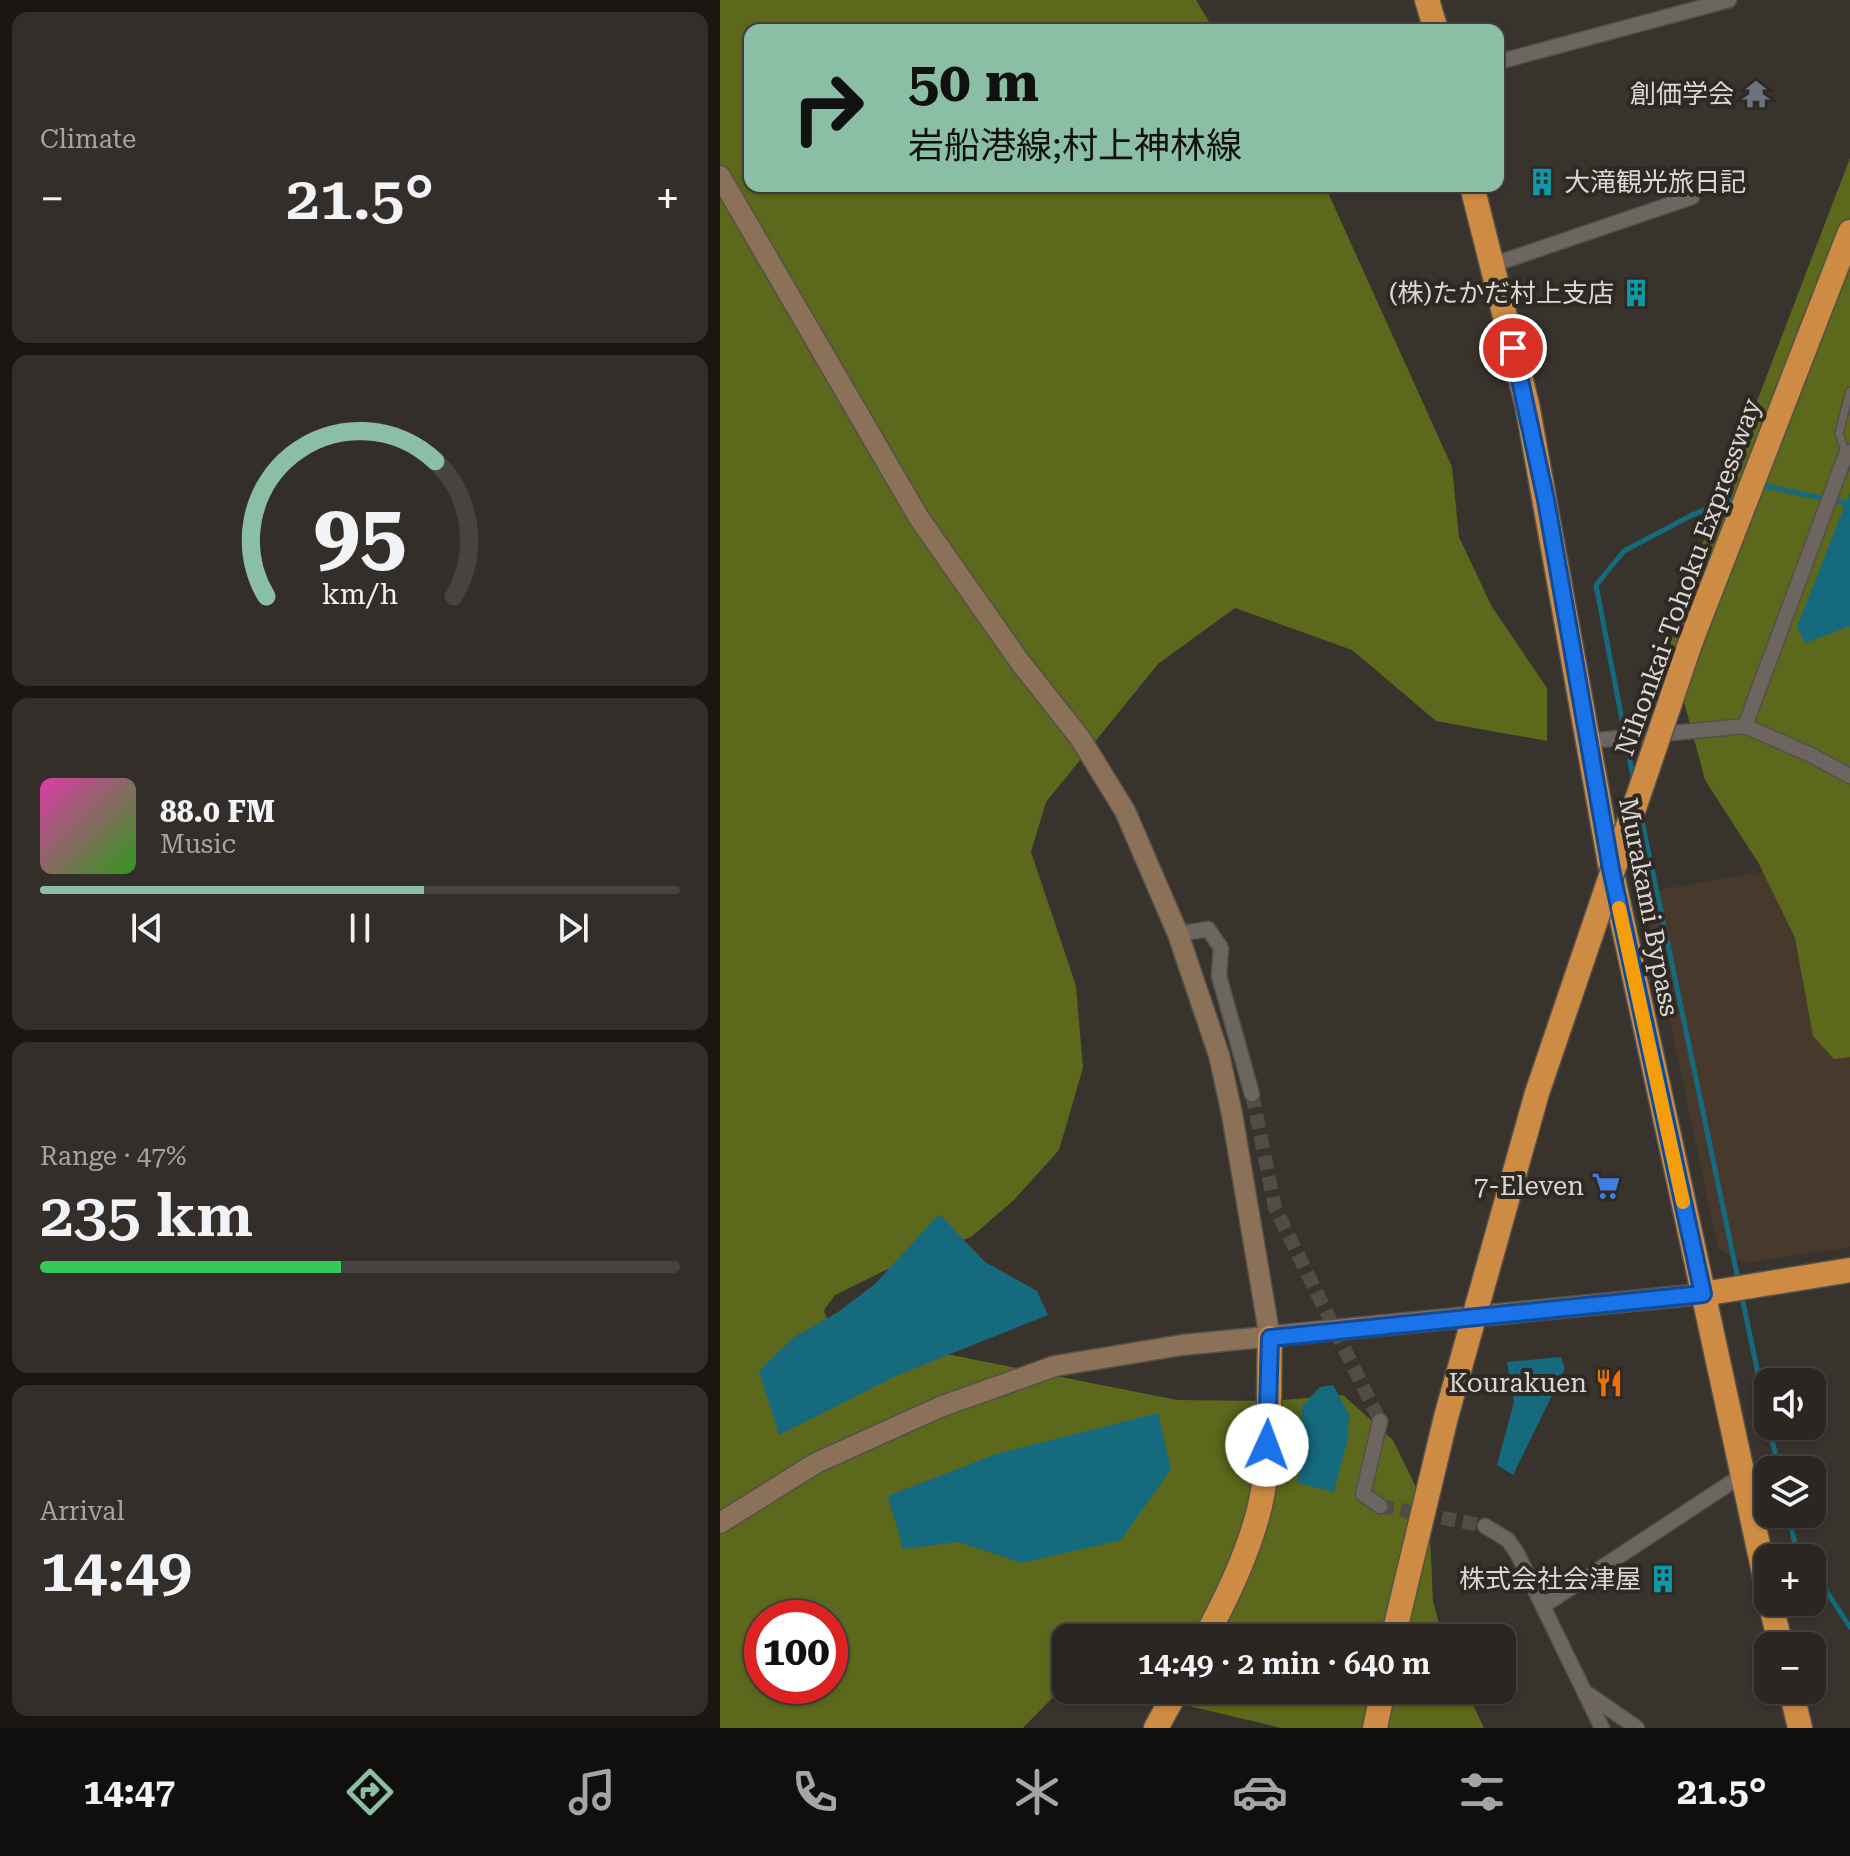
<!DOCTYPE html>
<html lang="en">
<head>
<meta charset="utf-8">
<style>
	:root { --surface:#2b2622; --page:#332e2a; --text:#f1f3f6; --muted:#a6a5a5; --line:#474340; --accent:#8abfa5 }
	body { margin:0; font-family:"Roboto Serif","Noto Sans JP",serif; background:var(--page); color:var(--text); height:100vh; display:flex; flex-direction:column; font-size:30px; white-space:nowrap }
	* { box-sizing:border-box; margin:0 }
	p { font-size:26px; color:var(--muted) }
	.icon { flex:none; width:44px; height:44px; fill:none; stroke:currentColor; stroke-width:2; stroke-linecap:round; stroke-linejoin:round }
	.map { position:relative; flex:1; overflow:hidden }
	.side { display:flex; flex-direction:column; gap:12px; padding:12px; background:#181513; width:720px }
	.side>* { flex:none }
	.hud { position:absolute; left:24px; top:24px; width:760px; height:168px; border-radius:16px; box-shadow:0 2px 6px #0004,0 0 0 2px var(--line); background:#8abfa5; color:#111; overflow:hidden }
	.controls { position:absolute; left:1034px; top:1368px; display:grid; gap:16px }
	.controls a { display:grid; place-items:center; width:72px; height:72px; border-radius:16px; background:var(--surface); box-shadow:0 2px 6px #0004,0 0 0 2px var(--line); font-size:40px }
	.speed { position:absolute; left:24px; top:1600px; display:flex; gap:16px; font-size:40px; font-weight:700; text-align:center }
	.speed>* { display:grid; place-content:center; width:104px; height:104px; border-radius:50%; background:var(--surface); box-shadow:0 2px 6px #0004,0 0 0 2px var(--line); line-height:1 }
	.speed .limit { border:12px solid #d22; background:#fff; color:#111 }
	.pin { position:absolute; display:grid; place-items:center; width:68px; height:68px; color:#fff; margin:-34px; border:4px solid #fff; border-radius:50%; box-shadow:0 2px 8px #0007 }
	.me { position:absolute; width:88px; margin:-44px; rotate:2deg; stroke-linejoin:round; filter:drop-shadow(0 0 6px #0008) }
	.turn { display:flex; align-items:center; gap:28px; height:168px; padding:0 32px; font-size:36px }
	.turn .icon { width:104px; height:104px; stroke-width:2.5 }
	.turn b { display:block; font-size:56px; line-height:68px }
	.big { font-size:60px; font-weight:600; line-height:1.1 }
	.side .widget { flex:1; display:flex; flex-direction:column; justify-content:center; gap:12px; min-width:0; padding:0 28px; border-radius:16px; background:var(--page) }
	.side .dial { align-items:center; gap:0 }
	.dial svg { height:208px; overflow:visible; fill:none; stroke:var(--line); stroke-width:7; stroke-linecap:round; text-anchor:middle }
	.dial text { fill:var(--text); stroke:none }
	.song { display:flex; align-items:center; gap:24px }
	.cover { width:96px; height:96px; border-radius:12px; background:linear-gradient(135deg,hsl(320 70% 55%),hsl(110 70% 35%)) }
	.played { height:8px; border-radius:4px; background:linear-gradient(90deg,var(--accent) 60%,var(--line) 60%) }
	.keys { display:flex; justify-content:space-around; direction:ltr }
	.heat { display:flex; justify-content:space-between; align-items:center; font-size:44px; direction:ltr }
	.charge { height:12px; border-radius:6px; background:linear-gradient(90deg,#34c759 47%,var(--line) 0) }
	.trip { position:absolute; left:332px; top:1624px; width:464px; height:80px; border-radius:16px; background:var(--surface); box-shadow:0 2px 6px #0004,0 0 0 2px var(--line); font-weight:600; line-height:80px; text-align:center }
	.tabs { display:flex; height:128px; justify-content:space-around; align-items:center; background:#110f0e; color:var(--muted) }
	.tabs .icon { width:56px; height:56px }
	.tabs .active { color:var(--accent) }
	.tabs b { font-size:36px; color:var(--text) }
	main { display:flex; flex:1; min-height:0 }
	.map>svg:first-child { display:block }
</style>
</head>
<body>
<main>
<section class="side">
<div class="widget"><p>Climate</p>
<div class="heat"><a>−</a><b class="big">21.5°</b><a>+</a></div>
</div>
<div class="widget dial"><svg viewBox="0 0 100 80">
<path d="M14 69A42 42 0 1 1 86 69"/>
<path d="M14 69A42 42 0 0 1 79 17" stroke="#8abfa5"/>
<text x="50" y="56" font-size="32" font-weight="700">95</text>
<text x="50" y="72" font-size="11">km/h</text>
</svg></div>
<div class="widget">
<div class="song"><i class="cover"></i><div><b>88.0 FM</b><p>Music</p></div></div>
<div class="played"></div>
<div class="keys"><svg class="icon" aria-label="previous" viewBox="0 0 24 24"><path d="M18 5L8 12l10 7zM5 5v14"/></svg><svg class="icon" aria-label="pause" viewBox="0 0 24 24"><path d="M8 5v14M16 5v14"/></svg><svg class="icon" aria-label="next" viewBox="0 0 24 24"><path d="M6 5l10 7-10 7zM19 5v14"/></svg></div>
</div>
<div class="widget"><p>Range · 47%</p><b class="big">235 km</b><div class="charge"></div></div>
<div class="widget"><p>Arrival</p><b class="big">14:49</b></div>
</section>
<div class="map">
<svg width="1130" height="1728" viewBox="0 0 1130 1728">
	<rect width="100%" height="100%" fill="#39332d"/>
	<path fill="#47392b" d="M1130 856V1247L1023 1263 998 1249 923 893Z"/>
	<g fill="#5c681b" fill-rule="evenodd">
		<path d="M0 0H476L494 30H30V186H605L732 467 739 537 772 607 827 688V741L716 721 632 650 515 608 438 664 326 802 311 852 356 986 363 1068 339 1150 294 1200 251 1237 176 1265 115 1295 104 1310 111 1331 457 1400 549 1401 623 1395 673 1440 709 1514 713 1601 723 1638H346V1684L303 1728H0ZM42 1618H110V1686H42Z"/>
		<path d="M1130 158V1057L1114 1059 1093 1036 1075 938 1039 864 985 780 949 646 969 579Z"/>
		<path d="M402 1690H746L764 1728H561Z"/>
	</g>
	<g fill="#166a7d">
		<path d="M1130 492V626L1085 643 1077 627Z"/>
		<path d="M219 1214 265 1262 317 1291 328 1315 178 1375 59 1435 39 1371 74 1337 118 1312 155 1284Z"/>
		<path d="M841 1357 845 1369 793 1475 777 1465 794 1402 787 1362Z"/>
		<path d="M613 1385 629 1414 628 1438 614 1492 578 1483 582 1406 600 1387Z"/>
		<path d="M438 1413 451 1469 401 1540 302 1563 238 1542 183 1549 168 1496 276 1454Z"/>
	</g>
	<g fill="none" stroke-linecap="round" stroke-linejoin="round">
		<g stroke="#166a7d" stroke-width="5">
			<path d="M1037 489 1045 486 1130 504"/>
			<path d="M914 782 876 585 904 551 972 515 1017 497"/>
			<path d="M921 816 1018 1279"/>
			<path d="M1021 1293 1048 1421"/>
			<path d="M1049 1426 1059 1470"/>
			<path d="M1068 1514 1075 1544 1084 1558"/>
			<path d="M1092 1569 1130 1627"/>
		</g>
		<g stroke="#514c46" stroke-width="14" stroke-dasharray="14 7" stroke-linecap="butt">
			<path d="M532 1094 555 1208 660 1421"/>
			<path d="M660 1506 765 1526"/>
		</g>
		<defs>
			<path id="lane" d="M1126 454 1119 433 1130 391"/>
			<g id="street">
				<path d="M778 62 1009 0"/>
				<path d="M772 265 972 197"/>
				<path d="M1025 726 1126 454 1130 452"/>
				<path d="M869 741 1025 726 1091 755 1130 776"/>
				<path d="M458 934 488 929 501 948 499 976 532 1094"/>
				<path d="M660 1421 643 1494 660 1506"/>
				<path d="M765 1526 788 1540 797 1553 882 1728"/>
				<path d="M823 1606 1021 1476"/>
				<path d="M868 1694 917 1728"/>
			</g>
			<g id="secondary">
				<path d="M0 176 199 518 300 662 360 738 405 811 458 934 499 1055 512 1114 550 1338"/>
				<path d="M0 1523 96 1463 220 1407 335 1366 462 1345 983 1294"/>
			</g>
			<g id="highway">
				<path d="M707 0 716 30"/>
				<path d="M752 186 807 404 891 869 1048 1591"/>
				<path d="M971 641 1130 232"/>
				<path d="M983 1294 1130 1270"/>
				<path d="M1050 1602 1061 1646"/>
				<path d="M485 1638C508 1596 529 1552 540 1506 552 1452 548 1393 550 1338"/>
				<path d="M673 1638 726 1417"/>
				<path d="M1071 1690 1080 1728"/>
				<path d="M436 1728 457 1690"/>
				<path d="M655 1728 663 1690"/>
			</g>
		</defs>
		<use href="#lane" stroke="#54504a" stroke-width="10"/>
		<use href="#street" stroke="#54504a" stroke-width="17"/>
		<use href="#secondary" stroke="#54504a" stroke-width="23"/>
		<use href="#highway" stroke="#54504a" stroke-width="27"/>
		<use href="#lane" stroke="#6d6660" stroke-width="7"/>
		<use href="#street" stroke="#6d6660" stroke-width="14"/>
		<use href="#secondary" stroke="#8a7157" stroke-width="20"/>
		<use href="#highway" stroke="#ce8b43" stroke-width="24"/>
		<defs>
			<path id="highway-bridge" d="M726 1417 817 1093 971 641"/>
		</defs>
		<use href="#highway-bridge" stroke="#54504a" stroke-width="27" stroke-linecap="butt"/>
		<use href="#highway-bridge" stroke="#ce8b43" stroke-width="24"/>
	</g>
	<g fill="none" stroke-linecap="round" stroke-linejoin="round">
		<defs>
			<path id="route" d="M547 1445 550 1338 983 1294 891 869 826 500 793 348"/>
		</defs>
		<use href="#route" stroke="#114b97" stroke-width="20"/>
		<use href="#route" stroke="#1a73e8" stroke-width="14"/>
		<path stroke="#f59e0b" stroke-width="14" d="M899 908 963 1202"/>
	</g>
	<defs>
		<symbol id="temple-bare" viewBox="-9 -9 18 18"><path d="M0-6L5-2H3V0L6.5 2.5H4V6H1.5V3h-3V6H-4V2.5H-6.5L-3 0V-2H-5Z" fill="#6b7280" stroke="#2f2923" stroke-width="2.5" paint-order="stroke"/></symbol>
		<symbol id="building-bare" viewBox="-9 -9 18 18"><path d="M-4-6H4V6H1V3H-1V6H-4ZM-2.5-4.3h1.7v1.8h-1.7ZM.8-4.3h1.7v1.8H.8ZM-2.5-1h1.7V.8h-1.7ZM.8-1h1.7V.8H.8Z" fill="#0f9aa8" stroke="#2f2923" stroke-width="2.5" paint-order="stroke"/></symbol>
		<symbol id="supermarket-bare" viewBox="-9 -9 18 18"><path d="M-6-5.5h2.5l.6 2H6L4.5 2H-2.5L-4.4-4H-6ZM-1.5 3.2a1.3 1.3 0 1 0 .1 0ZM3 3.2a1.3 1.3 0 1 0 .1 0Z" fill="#3f7fe0" stroke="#2f2923" stroke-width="2.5" paint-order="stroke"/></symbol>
		<symbol id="restaurant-bare" viewBox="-9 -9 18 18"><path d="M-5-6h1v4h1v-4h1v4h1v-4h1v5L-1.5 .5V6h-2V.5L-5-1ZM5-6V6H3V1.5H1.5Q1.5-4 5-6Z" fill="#e8710a" stroke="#2f2923" stroke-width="2.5" paint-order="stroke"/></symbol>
	</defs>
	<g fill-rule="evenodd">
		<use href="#temple-bare" x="1016" y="74" width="40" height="40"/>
		<use href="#building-bare" x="802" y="162" width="40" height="40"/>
		<use href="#building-bare" x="896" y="273" width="40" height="40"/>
		<use href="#supermarket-bare" x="866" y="1166" width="40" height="40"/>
		<use href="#restaurant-bare" x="869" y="1363" width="40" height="40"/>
		<use href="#building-bare" x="923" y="1559" width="40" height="40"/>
	</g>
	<g text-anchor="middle" stroke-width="8" stroke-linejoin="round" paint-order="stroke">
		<g font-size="26" fill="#dbd7d4" stroke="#2f2923" text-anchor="end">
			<text x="1014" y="103">創価学会</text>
			<text x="844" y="191" text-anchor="start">大滝観光旅日記</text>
			<text x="894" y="302">(株)たかだ村上支店</text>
			<text x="864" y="1195">7-Eleven</text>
			<text x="867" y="1392">Kourakuen</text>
			<text x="921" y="1588">株式会社会津屋</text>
		</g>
		<g font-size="26" fill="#dbd7d4" stroke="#2f2923">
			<text transform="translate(968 577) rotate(-70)" y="9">Nihonkai-Tohoku Expressway</text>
			<text transform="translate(929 907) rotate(79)" y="9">Murakami Bypass</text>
		</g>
	</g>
</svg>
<div class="controls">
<a><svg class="icon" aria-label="sound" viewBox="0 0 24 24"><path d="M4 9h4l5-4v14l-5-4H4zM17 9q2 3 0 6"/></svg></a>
<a><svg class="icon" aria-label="layers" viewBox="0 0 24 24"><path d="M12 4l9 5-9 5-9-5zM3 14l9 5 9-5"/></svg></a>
<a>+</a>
<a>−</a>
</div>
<div class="speed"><div class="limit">100</div></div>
<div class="pin" style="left:793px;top:348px;background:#d93025"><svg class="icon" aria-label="arrive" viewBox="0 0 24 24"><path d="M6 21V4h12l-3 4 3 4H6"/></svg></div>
<svg class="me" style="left:547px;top:1445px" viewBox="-20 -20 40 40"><circle r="19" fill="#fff"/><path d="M0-13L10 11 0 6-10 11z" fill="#1a73e8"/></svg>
<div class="trip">14:49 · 2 min · 640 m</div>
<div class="hud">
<div class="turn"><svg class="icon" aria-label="right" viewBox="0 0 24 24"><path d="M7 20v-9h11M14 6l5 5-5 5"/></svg><div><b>50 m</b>岩船港線;村上神林線</div></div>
</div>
</div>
</main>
<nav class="tabs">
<b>14:47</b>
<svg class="icon active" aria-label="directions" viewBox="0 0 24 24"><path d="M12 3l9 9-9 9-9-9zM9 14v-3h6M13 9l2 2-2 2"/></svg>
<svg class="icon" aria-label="music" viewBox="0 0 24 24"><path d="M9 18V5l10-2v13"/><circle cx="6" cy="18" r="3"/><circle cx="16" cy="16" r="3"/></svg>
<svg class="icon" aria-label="phone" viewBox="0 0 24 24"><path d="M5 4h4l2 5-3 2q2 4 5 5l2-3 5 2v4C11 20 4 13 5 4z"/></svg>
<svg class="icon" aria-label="climate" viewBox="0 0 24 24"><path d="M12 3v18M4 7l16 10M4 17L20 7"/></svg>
<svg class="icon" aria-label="car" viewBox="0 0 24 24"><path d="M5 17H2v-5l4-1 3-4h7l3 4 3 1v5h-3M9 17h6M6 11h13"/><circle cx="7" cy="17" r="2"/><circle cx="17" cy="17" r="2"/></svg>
<svg class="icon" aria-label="filters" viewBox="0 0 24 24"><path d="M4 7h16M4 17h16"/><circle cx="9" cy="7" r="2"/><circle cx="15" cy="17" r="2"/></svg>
<b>21.5°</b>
</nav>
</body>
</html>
